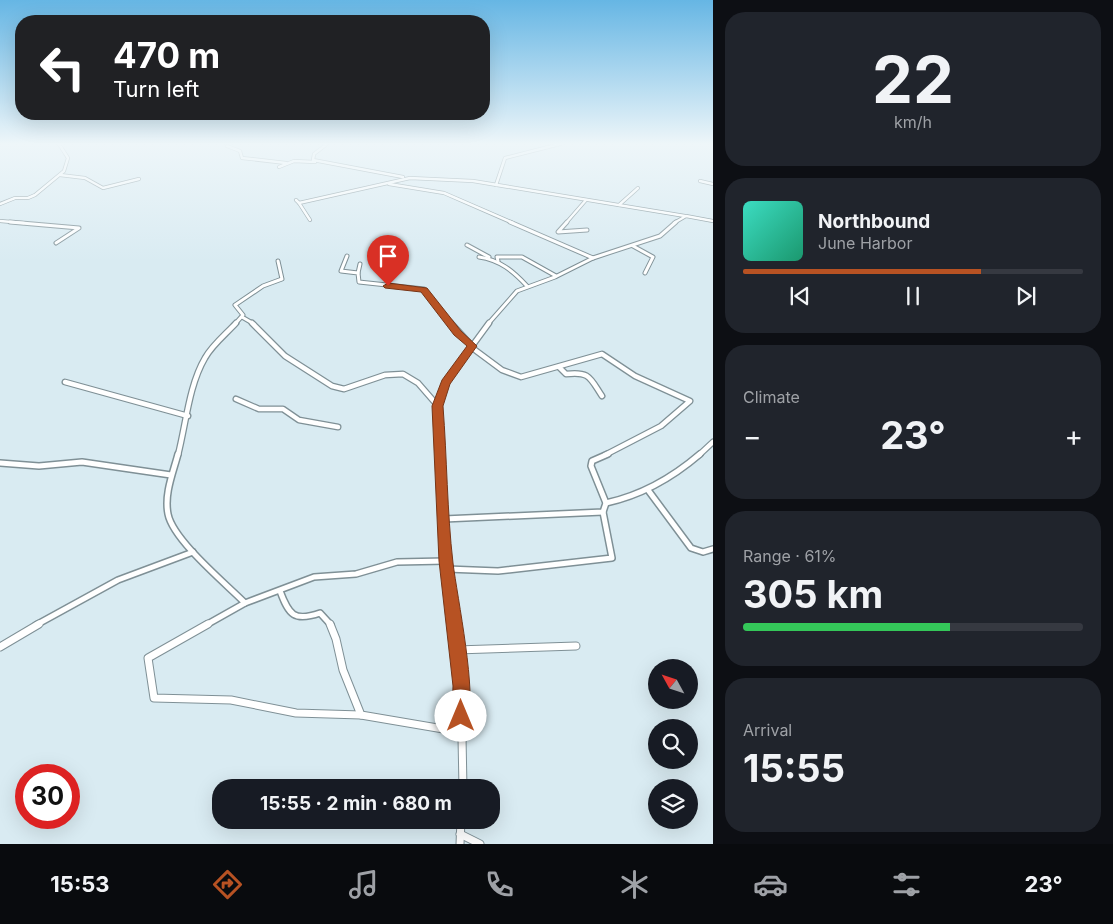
<!DOCTYPE html>
<html lang="en">
<head>
<meta charset="utf-8">
<style>
	:root { --surface:#171b24; --page:#20242c; --text:#f1f3f6; --muted:#9ea1a6; --line:#363941; --accent:#b75223 }
	body { margin:0; font-family:Inter,sans-serif; background:var(--page); color:var(--text); height:100vh; display:flex; flex-direction:column; font-size:19px; white-space:nowrap }
	* { box-sizing:border-box; margin:0 }
	p { font-size:16px; color:var(--muted) }
	.icon { flex:none; width:28px; height:28px; fill:none; stroke:currentColor; stroke-width:2; stroke-linecap:round; stroke-linejoin:round }
	.map { position:relative; flex:1; overflow:hidden }
	.panel { display:flex; flex-direction:column; gap:12px; padding:12px; background:#0d0f14; width:400px }
	.panel>* { flex:none }
	.guide { position:absolute; left:15px; top:15px; width:475px; height:105px; border-radius:20px; box-shadow:0 5px 20px #0002; background:#202124; color:#fff; overflow:hidden }
	.needle { width:32px; rotate:310deg }
	.controls { position:absolute; left:648px; top:659px; display:grid; gap:10px }
	.controls a { display:grid; place-items:center; width:50px; height:50px; border-radius:50%; background:var(--surface); box-shadow:0 5px 20px #0002; font-size:25px }
	.speed { position:absolute; left:15px; top:764px; display:flex; gap:10px; font-size:25px; font-weight:700; text-align:center }
	.speed>* { display:grid; place-content:center; width:65px; height:65px; border-radius:50%; background:var(--surface); box-shadow:0 5px 20px #0002; line-height:1 }
	.speed .limit { border:8px solid #d22; background:#fff; color:#111 }
	.pin { position:absolute; display:grid; place-items:center; width:42px; height:42px; color:#fff; margin:-51px -21px; border-radius:50% 50% 50% 0; rotate:-45deg; box-shadow:0 0 5px #0007 }
	.pin .icon { rotate:45deg }
	.me { position:absolute; width:55px; margin:-28px; rotate:0deg; stroke-linejoin:round; filter:drop-shadow(0 0 4px #0008) }
	.turn { display:flex; align-items:center; gap:18px; height:105px; padding:0 15px; font-size:22px }
	.turn .icon { width:65px; height:65px; stroke-width:2.5 }
	.turn b { display:block; font-size:35px; line-height:42px }
	.big { font-size:38px; font-weight:700; line-height:1.1 }
	.panel .widget { flex:1; display:flex; flex-direction:column; justify-content:center; gap:8px; min-width:0; padding:0 18px; border-radius:20px; background:var(--page) }
	.panel .dial { align-items:center; gap:0 }
	.dial b { font-size:65px; line-height:1 }
	.song { display:flex; align-items:center; gap:15px }
	.cover { width:60px; height:60px; border-radius:8px; background:linear-gradient(135deg,hsl(170 70% 55%),hsl(160 70% 35%)) }
	.played { height:5px; border-radius:2px; background:linear-gradient(90deg,var(--accent) 70%,var(--line) 70%) }
	.keys { display:flex; justify-content:space-around; direction:ltr }
	.heat { display:flex; justify-content:space-between; align-items:center; font-size:28px; direction:ltr }
	.charge { height:8px; border-radius:4px; background:linear-gradient(90deg,#34c759 61%,var(--line) 0) }
	.trip { position:absolute; left:212px; top:779px; width:288px; height:50px; border-radius:20px; background:var(--surface); box-shadow:0 5px 20px #0002; font-weight:700; line-height:50px; text-align:center }
	.tab-bar { display:flex; height:80px; justify-content:space-around; align-items:center; background:#090b0e; color:var(--muted) }
	.tab-bar .icon { width:35px; height:35px }
	.tab-bar .selected { color:var(--accent) }
	.tab-bar b { font-size:22px; color:var(--text) }
	main { display:flex; flex:1; min-height:0 }
	.map>svg:first-child { display:block }
</style>
</head>
<body>
<main>
<div class="map">
<svg width="713" height="844" viewBox="0 0 713 844">
	<rect width="100%" height="100%" fill="#d9ebf2"/>
	<g fill="none" stroke-linecap="round" stroke-linejoin="round">
		<defs>
			<g id="street-far4">
				<path d="M327 144 314 154 313 160 403 177"/>
				<path d="M227 146 240 151 242 158 286 163"/>
				<path d="M279 167 294 161 315 162"/>
				<path d="M60 175 85 178 103 188 139 179"/>
				<path d="M700 181 713 184"/>
				<path d="M389 184 444 193 513 223"/>
				<path d="M496 185 505 158 560 144"/>
				<path d="M296 200 299 203 410 178 473 181 685 216"/>
				<path d="M299 203 310 220"/>
				<path d="M0 204 15 198H28L35 195 64 171 68 158 59 144"/>
				<path d="M619 205 638 188"/>
				<path d="M0 221 24 223"/>
				<path d="M566 223 586 200"/>
				<path d="M674 223 686 216 713 221"/>
			</g>
			<g id="street-far3">
				<path d="M10 222 79 228 56 243"/>
				<path d="M510 222 593 258"/>
				<path d="M567 222 558 232 587 230"/>
				<path d="M467 245 489 257"/>
				<path d="M633 246 653 257 645 273"/>
				<path d="M347 256 341 271 358 273 359 282 424 289 452 324"/>
				<path d="M479 257C500 260 513 271 527 286"/>
				<path d="M498 261 497 257H522L556 276"/>
				<path d="M358 273 360 264"/>
				<path d="M242 317 254 324"/>
				<path d="M235 324 243 315 235 305 263 286 282 279 278 261"/>
				<path d="M488 324 517 291 555 277 593 258 660 236 676 222"/>
			</g>
			<g id="street-far2">
				<path d="M252 323 285 356 332 386 344 389 385 375 403 374 418 383 438 406"/>
				<path d="M451 323 472 346"/>
				<path d="M471 347 502 370 521 377 602 354 635 376 690 401 661 426 605 455"/>
				<path d="M559 367 566 374C590 371 590 378 602 396"/>
				<path d="M65 382 188 416"/>
				<path d="M236 399 259 409H283L299 420 338 427"/>
				<path d="M178 455C186 424 189 385 205 358 212 345 226 334 236 323"/>
				<path d="M441 455 438 406 445 383 489 323"/>
				<path d="M699 455 713 442"/>
			</g>
			<g id="street-far1">
				<path d="M178 454C173 473 164 494 168 514 173 540 225 583 245 603L314 577 356 574 397 562 446 561"/>
				<path d="M440 454 446 561 454 625"/>
				<path d="M0 463 39 466 82 462 171 475"/>
				<path d="M648 490 691 548 703 552 713 549"/>
				<path d="M606 503C643 495 672 478 700 454"/>
				<path d="M444 519 603 512 606 503 591 466 592 461 608 454"/>
				<path d="M447 569 498 571 612 558 603 512"/>
				<path d="M280 591C289 615 294 622 320 613L331 625"/>
				<path d="M36 625 118 580 193 552"/>
				<path d="M206 625 245 603"/>
			</g>
			<g id="street">
				<path d="M208 624 148 658 154 698 231 700 296 713 361 715"/>
				<path d="M330 624 336 639 343 670 361 715 461 732"/>
				<path d="M454 624 461 686 463 788"/>
				<path d="M0 647 39 624"/>
				<path d="M456 650 576 646"/>
				<path d="M460 834 480 844"/>
				<path d="M460 844 461 820"/>
			</g>
		</defs>
		<use href="#street-far4" stroke="#7f9096" stroke-width="4"/>
		<use href="#street-far3" stroke="#7f9096" stroke-width="5"/>
		<use href="#street-far2" stroke="#7f9096" stroke-width="7"/>
		<use href="#street-far1" stroke="#7f9096" stroke-width="8"/>
		<use href="#street" stroke="#7f9096" stroke-width="9"/>
		<use href="#street-far4" stroke="#fff" stroke-width="2.5"/>
		<use href="#street-far3" stroke="#fff" stroke-width="3"/>
		<use href="#street-far2" stroke="#fff" stroke-width="4.5"/>
		<use href="#street-far1" stroke="#fff" stroke-width="5"/>
		<use href="#street" stroke="#fff" stroke-width="7"/>
	</g>
	<linearGradient id="sky" x2="0" y2="1"><stop stop-color="#66b6e4"/><stop offset="0.55" stop-color="#eef6f9"/><stop offset="1" stop-color="#eef6f9" stop-opacity="0"/></linearGradient>
	<rect width="713" height="262" fill="url(#sky)"/>
	<path fill="#b75223" stroke="#773517" d="M388 283 427 288 461 331 477 346 450 384 443 406C447 458 447 511 453 563 457 596 478 697 467 723L461 725 455 723 452 716 453 686 439 561 432 406 442 380 467 346 454 335 421 292 385 288 383 286Z"/>
</svg>
<div class="controls">
<a><svg class="needle" viewBox="-14 -14 28 28"><path d="M0-13l5 13h-10z" fill="#e53935"/><path d="M0 13l5-13h-10z" fill="#9ea1a6"/></svg></a>
<a><svg class="icon" aria-label="search" viewBox="0 0 24 24"><circle cx="10" cy="10" r="6"/><path d="M15 15l6 6"/></svg></a>
<a><svg class="icon" aria-label="layers" viewBox="0 0 24 24"><path d="M12 4l9 5-9 5-9-5zM3 14l9 5 9-5"/></svg></a>
</div>
<div class="speed"><div class="limit">30</div></div>
<div class="pin" style="left:388px;top:286px;background:#d93025"><svg class="icon" aria-label="arrive" viewBox="0 0 24 24"><path d="M6 21V4h12l-3 4 3 4H6"/></svg></div>
<svg class="me" style="left:461px;top:716px" viewBox="-20 -20 40 40"><circle r="19" fill="#fff"/><path d="M0-13L10 11 0 6-10 11z" fill="#b75223"/></svg>
<div class="trip">15:55 · 2 min · 680 m</div>
<div class="guide">
<div class="turn"><svg class="icon" aria-label="left" viewBox="0 0 24 24"><path d="M17 20v-9H6M10 6l-5 5 5 5"/></svg><div><b>470 m</b>Turn left</div></div>
</div>
</div>
<section class="panel">
<div class="widget dial"><b>22</b><p>km/h</p></div>
<div class="widget">
<div class="song"><i class="cover"></i><div><b>Northbound</b><p>June Harbor</p></div></div>
<div class="played"></div>
<div class="keys"><svg class="icon" aria-label="previous" viewBox="0 0 24 24"><path d="M18 5L8 12l10 7zM5 5v14"/></svg><svg class="icon" aria-label="pause" viewBox="0 0 24 24"><path d="M8 5v14M16 5v14"/></svg><svg class="icon" aria-label="next" viewBox="0 0 24 24"><path d="M6 5l10 7-10 7zM19 5v14"/></svg></div>
</div>
<div class="widget"><p>Climate</p>
<div class="heat"><a>−</a><b class="big">23°</b><a>+</a></div>
</div>
<div class="widget"><p>Range · 61%</p><b class="big">305 km</b><div class="charge"></div></div>
<div class="widget"><p>Arrival</p><b class="big">15:55</b></div>
</section>
</main>
<nav class="tab-bar">
<b>15:53</b>
<svg class="icon selected" aria-label="directions" viewBox="0 0 24 24"><path d="M12 3l9 9-9 9-9-9zM9 14v-3h6M13 9l2 2-2 2"/></svg>
<svg class="icon" aria-label="music" viewBox="0 0 24 24"><path d="M9 18V5l10-2v13"/><circle cx="6" cy="18" r="3"/><circle cx="16" cy="16" r="3"/></svg>
<svg class="icon" aria-label="phone" viewBox="0 0 24 24"><path d="M5 4h4l2 5-3 2q2 4 5 5l2-3 5 2v4C11 20 4 13 5 4z"/></svg>
<svg class="icon" aria-label="climate" viewBox="0 0 24 24"><path d="M12 3v18M4 7l16 10M4 17L20 7"/></svg>
<svg class="icon" aria-label="car" viewBox="0 0 24 24"><path d="M5 17H2v-5l4-1 3-4h7l3 4 3 1v5h-3M9 17h6M6 11h13"/><circle cx="7" cy="17" r="2"/><circle cx="17" cy="17" r="2"/></svg>
<svg class="icon" aria-label="filters" viewBox="0 0 24 24"><path d="M4 7h16M4 17h16"/><circle cx="9" cy="7" r="2"/><circle cx="15" cy="17" r="2"/></svg>
<b>23°</b>
</nav>
</body>
</html>
